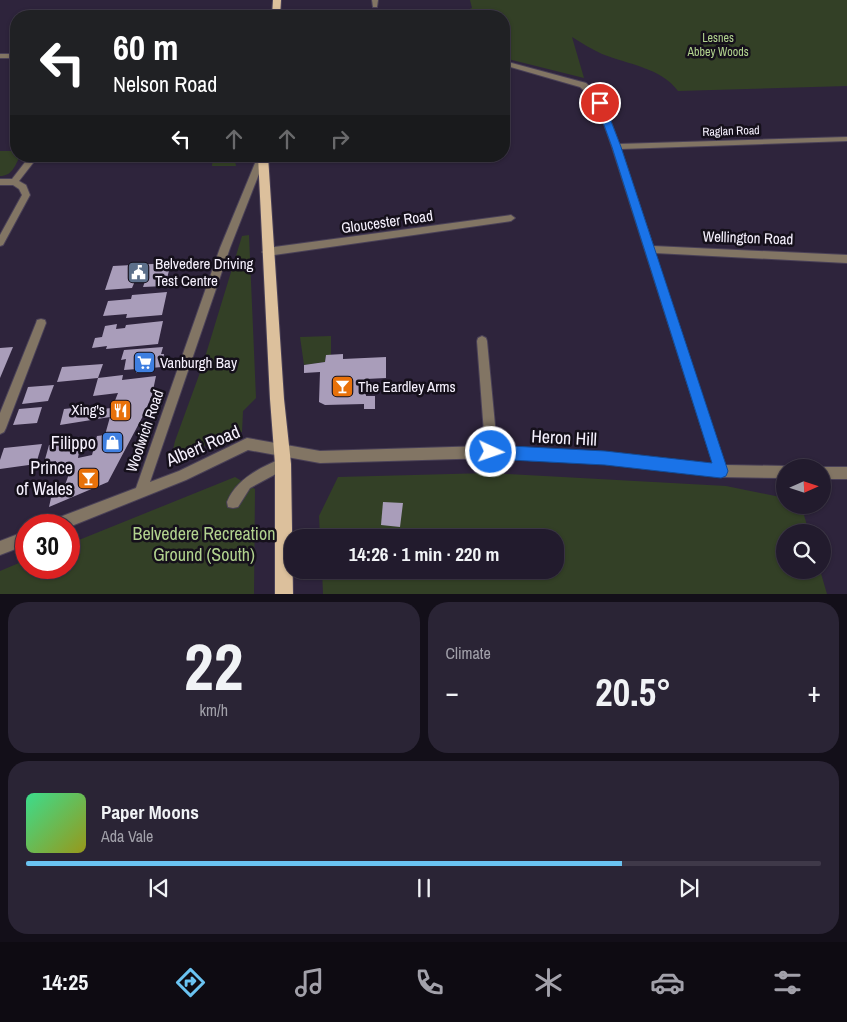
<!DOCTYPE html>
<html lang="en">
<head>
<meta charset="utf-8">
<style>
	:root { --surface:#221b2d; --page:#2a2435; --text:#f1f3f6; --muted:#a2a1aa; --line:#3f3949; --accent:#6ac3f1 }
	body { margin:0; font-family:"Archivo Narrow",sans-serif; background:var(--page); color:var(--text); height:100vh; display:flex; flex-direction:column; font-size:19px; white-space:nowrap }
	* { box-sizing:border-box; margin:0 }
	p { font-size:16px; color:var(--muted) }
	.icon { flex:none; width:28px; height:28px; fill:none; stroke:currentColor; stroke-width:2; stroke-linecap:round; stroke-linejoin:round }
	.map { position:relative; height:594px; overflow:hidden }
	.side { display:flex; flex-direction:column; gap:8px; padding:8px; background:#130f19; flex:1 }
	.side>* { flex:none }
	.banner { position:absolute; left:10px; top:10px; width:500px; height:152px; border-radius:20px; box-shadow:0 1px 4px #0004,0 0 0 1px var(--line); background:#202124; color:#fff; overflow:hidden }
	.needle { width:32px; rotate:87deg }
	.fabs { position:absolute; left:776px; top:459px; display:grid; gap:10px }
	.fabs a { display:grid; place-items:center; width:55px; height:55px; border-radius:50%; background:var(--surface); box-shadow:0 1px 4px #0004,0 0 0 1px var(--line); font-size:25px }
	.speed { position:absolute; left:15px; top:514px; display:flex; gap:10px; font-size:25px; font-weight:700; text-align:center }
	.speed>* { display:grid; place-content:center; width:65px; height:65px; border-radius:50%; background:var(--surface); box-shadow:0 1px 4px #0004,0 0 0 1px var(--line); line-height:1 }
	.speed .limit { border:8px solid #d22; background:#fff; color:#111 }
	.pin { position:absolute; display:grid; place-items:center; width:42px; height:42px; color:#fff; margin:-21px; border:2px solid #fff; border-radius:50%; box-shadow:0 1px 5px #0007 }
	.me { position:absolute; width:55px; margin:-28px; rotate:93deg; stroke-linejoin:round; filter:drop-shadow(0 0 4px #0008) }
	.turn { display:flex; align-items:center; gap:18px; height:105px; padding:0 20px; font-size:22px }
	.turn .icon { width:65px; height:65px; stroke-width:2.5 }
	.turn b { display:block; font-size:35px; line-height:42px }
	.lanes { display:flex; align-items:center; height:48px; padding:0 20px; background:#0003; justify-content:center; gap:25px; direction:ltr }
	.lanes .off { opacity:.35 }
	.big { font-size:38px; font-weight:700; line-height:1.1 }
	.side .widget { flex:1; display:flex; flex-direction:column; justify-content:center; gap:8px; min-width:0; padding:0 18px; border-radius:20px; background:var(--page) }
	.side .dial { align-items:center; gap:0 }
	.dial b { font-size:65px; line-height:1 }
	.song { display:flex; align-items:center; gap:15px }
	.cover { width:60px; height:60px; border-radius:8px; background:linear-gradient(135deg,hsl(150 70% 55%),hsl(60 70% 35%)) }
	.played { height:5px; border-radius:2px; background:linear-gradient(90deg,var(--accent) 75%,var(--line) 75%) }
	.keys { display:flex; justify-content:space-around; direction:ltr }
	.heat { display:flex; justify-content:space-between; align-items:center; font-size:28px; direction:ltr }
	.side .tiles { flex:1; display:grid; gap:8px; grid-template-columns:1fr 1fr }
	.widget:last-child { grid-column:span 2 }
	.trip { position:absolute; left:284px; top:529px; width:280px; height:50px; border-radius:20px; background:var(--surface); box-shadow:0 1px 4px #0004,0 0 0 1px var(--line); font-weight:700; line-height:50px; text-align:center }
	.tab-bar { display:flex; height:80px; justify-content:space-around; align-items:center; background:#0e0b12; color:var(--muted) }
	.tab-bar .icon { width:35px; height:35px }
	.tab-bar .current { color:var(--accent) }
	.tab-bar b { font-size:22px; color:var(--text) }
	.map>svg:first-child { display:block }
</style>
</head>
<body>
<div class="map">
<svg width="847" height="595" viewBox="0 0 847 595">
	<rect width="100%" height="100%" fill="#2e243c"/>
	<g fill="#334026">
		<path d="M470 0H847V86L678 91C662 68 627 64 602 54 591 49 582 43 572 37L584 78 504 58V16H451L472 8Z"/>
		<path d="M0 151H16V156H20C15 166 12 176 0 176Z"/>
		<path d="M213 156H234L236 166H212Z"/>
		<path d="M249 235 256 398 243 411 242 432 171 458 175 441 202 367 242 236Z"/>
		<path d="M331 336V355H326L325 362 304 365 300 337Z"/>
		<path d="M489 473 726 486 785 498V505H801L809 532H785V570H820L827 594H323L322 570H555V538L320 537 319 516 338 477Z"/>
		<path d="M235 477 255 489 254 594 0 595V571L26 560V568H69V544Z"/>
	</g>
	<g fill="#a99dba">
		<path d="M171 263 165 286 143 287 145 281H135L132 288 105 290 113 266Z"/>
		<path d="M167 292 162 315 126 318 127 314 103 316 108 301 131 299 132 295Z"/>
		<path d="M163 321 158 344 106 349 107 346 92 348 95 338 102 337 105 326 117 324 116 329 125 328 126 325Z"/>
		<path d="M13 347 0 378V348Z"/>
		<path d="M163 347 161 354H164L162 367 151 368 150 372 136 373 137 369 124 370 126 359 121 360 124 350Z"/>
		<path d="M343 354V359L386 357V378L366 379V396H375V409H364V404L325 405 319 402 320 372 304 373V365L325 362 326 355Z"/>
		<path d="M103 364 98 378 57 382 62 367Z"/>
		<path d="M123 375 122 380 156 376 152 395 144 414 108 482 49 507 51 498 72 491 73 483 65 485 70 471 55 474 56 461 44 463 49 445 81 441 78 458 92 455 97 436 105 435 110 417 60 425 64 409 90 406 89 410 112 408 118 393 93 396 98 378Z"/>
		<path d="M54 385 48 401 22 404 28 387Z"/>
		<path d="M42 407 37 423 13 425 19 409Z"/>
		<path d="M42 444 36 464 0 469V460L4 448Z"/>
		<path d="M383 502 403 503 400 527 381 525Z"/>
	</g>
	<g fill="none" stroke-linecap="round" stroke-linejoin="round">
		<defs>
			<g id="service">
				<path d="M41 319 45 320 46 323 6 428 4 432 0 434V413L36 323 37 320Z"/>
				<path d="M283 458 287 460 289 464 287 468 250 488 238 507 233 508 228 507 227 502C236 479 261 467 283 458Z"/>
			</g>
			<g id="minor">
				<path d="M372 0H378L377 7H373Z"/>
				<rect x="0" y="54" width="16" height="4"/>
				<path d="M504 61 586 83C605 100 611 122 619 144L847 137V141L621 149 653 246 847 255V263L655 253 725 465 785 466 789 468H785V478L721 477 605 464 491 458 320 463 248 450 186 480 69 527V525H50L52 520 136 488 220 248 258 156H266L230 248 150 482 179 471 247 438 320 451 485 446 477 341 478 338 482 336 486 338 487 341 497 446 605 452 713 464 612 147C604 125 599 102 580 87L504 65Z"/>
				<path d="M29 160 33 163 19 181 26 185 30 195 3 245 0 246V235L22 195 19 189 13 185H0V179H12L26 161Z"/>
				<path d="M511 215 515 218 511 221 267 256 262 252 267 248Z"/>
				<path d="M822 467H847V479H822V468H820Z"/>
				<path d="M26 531V545L0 555V541Z"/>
			</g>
			<g id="primary">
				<path d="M273 0H281L280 16H272Z"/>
				<path d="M258 156H268L284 399 291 464 293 595H275V464L270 399Z"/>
			</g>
		</defs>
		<use href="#service" stroke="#4a4157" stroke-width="2"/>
		<use href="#minor" stroke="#4a4157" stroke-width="2"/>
		<use href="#primary" stroke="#4a4157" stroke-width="2"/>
		<use href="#service" fill="#827564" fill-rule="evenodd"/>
		<use href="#minor" fill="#827564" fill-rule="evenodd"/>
		<use href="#primary" fill="#dcc09c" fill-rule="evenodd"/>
	</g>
	<path fill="#1a73e8" stroke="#114b97" d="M600 100 604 103 621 147 728 471 726 476 721 478 605 465 491 459 486 457 484 452 486 447 491 445 605 451 712 463 612 147 596 103Z"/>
	<defs>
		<symbol id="civic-square" viewBox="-11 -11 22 22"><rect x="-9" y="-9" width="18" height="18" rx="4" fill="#5c6f8a" stroke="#15101b"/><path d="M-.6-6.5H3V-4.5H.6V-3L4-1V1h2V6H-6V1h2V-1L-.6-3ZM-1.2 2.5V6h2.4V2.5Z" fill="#fff"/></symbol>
		<symbol id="supermarket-square" viewBox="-11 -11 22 22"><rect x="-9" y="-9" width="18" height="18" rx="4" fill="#3f7fe0" stroke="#15101b"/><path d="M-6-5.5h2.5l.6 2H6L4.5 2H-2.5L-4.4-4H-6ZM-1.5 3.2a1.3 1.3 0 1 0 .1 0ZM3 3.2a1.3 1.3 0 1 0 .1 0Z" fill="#fff"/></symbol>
		<symbol id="bar-square" viewBox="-11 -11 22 22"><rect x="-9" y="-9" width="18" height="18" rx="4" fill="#e8710a" stroke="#15101b"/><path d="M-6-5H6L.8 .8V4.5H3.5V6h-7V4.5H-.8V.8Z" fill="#fff"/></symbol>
		<symbol id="restaurant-square" viewBox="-11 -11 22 22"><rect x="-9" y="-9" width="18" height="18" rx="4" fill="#e8710a" stroke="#15101b"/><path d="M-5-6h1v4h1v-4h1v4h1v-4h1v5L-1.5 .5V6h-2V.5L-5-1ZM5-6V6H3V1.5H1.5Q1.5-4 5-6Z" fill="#fff"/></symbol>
		<symbol id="shop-square" viewBox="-11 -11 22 22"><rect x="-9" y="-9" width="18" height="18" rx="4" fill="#3f7fe0" stroke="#15101b"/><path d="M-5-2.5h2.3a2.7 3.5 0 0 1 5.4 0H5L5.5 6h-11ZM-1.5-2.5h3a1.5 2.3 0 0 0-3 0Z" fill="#fff"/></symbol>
	</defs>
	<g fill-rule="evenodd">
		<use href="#civic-square" x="126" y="260" width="25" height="25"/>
		<use href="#supermarket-square" x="132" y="350" width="25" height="25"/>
		<use href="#bar-square" x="330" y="374" width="25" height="25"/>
		<use href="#restaurant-square" x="108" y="398" width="25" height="25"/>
		<use href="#shop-square" x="100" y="430" width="25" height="25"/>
		<use href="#bar-square" x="76" y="466" width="25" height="25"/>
	</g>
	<g text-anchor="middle" stroke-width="5" stroke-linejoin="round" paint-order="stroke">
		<g font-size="12" fill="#b1d28e" stroke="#15101b">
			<text x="718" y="42">Lesnes<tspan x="718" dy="14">Abbey Woods</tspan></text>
		</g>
		<g font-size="12" fill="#f6f1fe" stroke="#15101b">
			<text transform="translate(731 131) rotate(-2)" y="4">Raglan Road</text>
		</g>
		<g font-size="15" fill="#f6f1fe" stroke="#15101b">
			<text transform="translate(387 222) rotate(-8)" y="5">Gloucester Road</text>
			<text transform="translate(748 238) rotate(2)" y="5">Wellington Road</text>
			<text transform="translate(145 431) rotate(-71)" y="5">Woolwich Road</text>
		</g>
		<g font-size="15" fill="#f6f1fe" stroke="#15101b" text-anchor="start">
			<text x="155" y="269">Belvedere Driving<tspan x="155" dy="17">Test Centre</tspan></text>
			<text x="160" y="368">Vanburgh Bay</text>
			<text x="358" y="392">The Eardley Arms</text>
			<text x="105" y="415" text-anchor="end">Xing's</text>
		</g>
		<g font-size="18" fill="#f6f1fe" stroke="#15101b">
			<text transform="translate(564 438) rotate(3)" y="6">Heron Hill</text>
			<text transform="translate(203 446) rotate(-23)" y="6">Albert Road</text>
		</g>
		<g font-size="18" fill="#f6f1fe" stroke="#15101b" text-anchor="end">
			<text x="96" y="449">Filippo</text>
			<text x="73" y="474">Prince<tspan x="73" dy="21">of Wales</tspan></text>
		</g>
		<g font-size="18" fill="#b1d28e" stroke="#15101b">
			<text x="204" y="540">Belvedere Recreation<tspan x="204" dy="21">Ground (South)</tspan></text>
		</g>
	</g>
</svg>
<div class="fabs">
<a><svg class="needle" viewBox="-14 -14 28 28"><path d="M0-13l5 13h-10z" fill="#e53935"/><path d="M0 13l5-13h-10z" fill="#a2a1aa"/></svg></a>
<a><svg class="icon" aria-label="search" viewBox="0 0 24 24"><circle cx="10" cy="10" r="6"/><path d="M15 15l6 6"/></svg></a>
</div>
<div class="speed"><div class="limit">30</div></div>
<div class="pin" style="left:600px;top:103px;background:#d93025"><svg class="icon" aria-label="arrive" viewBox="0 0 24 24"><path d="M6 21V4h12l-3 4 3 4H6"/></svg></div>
<svg class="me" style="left:491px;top:452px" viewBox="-20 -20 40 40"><circle r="17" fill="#1a73e8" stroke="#fff" stroke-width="3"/><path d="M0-11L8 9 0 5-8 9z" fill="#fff"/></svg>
<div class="trip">14:26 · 1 min · 220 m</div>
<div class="banner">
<div class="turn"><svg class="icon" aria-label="left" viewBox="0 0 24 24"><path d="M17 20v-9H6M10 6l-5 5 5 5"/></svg><div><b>60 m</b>Nelson Road</div></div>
<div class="lanes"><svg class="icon" aria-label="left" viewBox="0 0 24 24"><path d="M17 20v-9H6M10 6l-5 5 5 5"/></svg><svg class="icon off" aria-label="ahead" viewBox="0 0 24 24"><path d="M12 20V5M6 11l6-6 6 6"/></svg><svg class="icon off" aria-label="ahead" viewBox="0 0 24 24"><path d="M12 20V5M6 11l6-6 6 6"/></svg><svg class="icon off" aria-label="right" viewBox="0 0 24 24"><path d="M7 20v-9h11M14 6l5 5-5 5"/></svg></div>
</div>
</div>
<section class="side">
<div class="tiles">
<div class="widget dial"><b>22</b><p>km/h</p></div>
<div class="widget"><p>Climate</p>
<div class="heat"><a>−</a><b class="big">20.5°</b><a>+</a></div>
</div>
<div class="widget">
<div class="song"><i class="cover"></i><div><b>Paper Moons</b><p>Ada Vale</p></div></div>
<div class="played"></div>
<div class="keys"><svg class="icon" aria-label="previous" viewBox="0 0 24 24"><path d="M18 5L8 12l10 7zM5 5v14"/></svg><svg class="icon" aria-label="pause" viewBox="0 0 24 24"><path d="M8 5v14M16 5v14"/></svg><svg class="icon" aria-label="next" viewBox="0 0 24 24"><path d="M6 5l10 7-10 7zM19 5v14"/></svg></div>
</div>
</div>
</section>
<nav class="tab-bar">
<b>14:25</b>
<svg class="icon current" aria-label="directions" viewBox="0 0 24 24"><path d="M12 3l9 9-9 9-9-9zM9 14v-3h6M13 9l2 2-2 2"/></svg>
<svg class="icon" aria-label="music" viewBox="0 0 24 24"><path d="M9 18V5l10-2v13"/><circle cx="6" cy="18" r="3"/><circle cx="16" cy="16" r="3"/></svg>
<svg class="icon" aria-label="phone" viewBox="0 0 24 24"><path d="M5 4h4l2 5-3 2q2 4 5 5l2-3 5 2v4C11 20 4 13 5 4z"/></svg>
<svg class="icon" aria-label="climate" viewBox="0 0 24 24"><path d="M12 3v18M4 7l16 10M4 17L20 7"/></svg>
<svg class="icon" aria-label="car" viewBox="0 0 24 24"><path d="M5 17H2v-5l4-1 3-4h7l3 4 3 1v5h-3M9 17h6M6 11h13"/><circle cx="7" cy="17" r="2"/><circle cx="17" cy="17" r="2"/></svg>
<svg class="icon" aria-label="filters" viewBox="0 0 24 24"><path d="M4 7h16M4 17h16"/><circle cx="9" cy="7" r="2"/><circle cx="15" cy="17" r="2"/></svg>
</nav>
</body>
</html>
